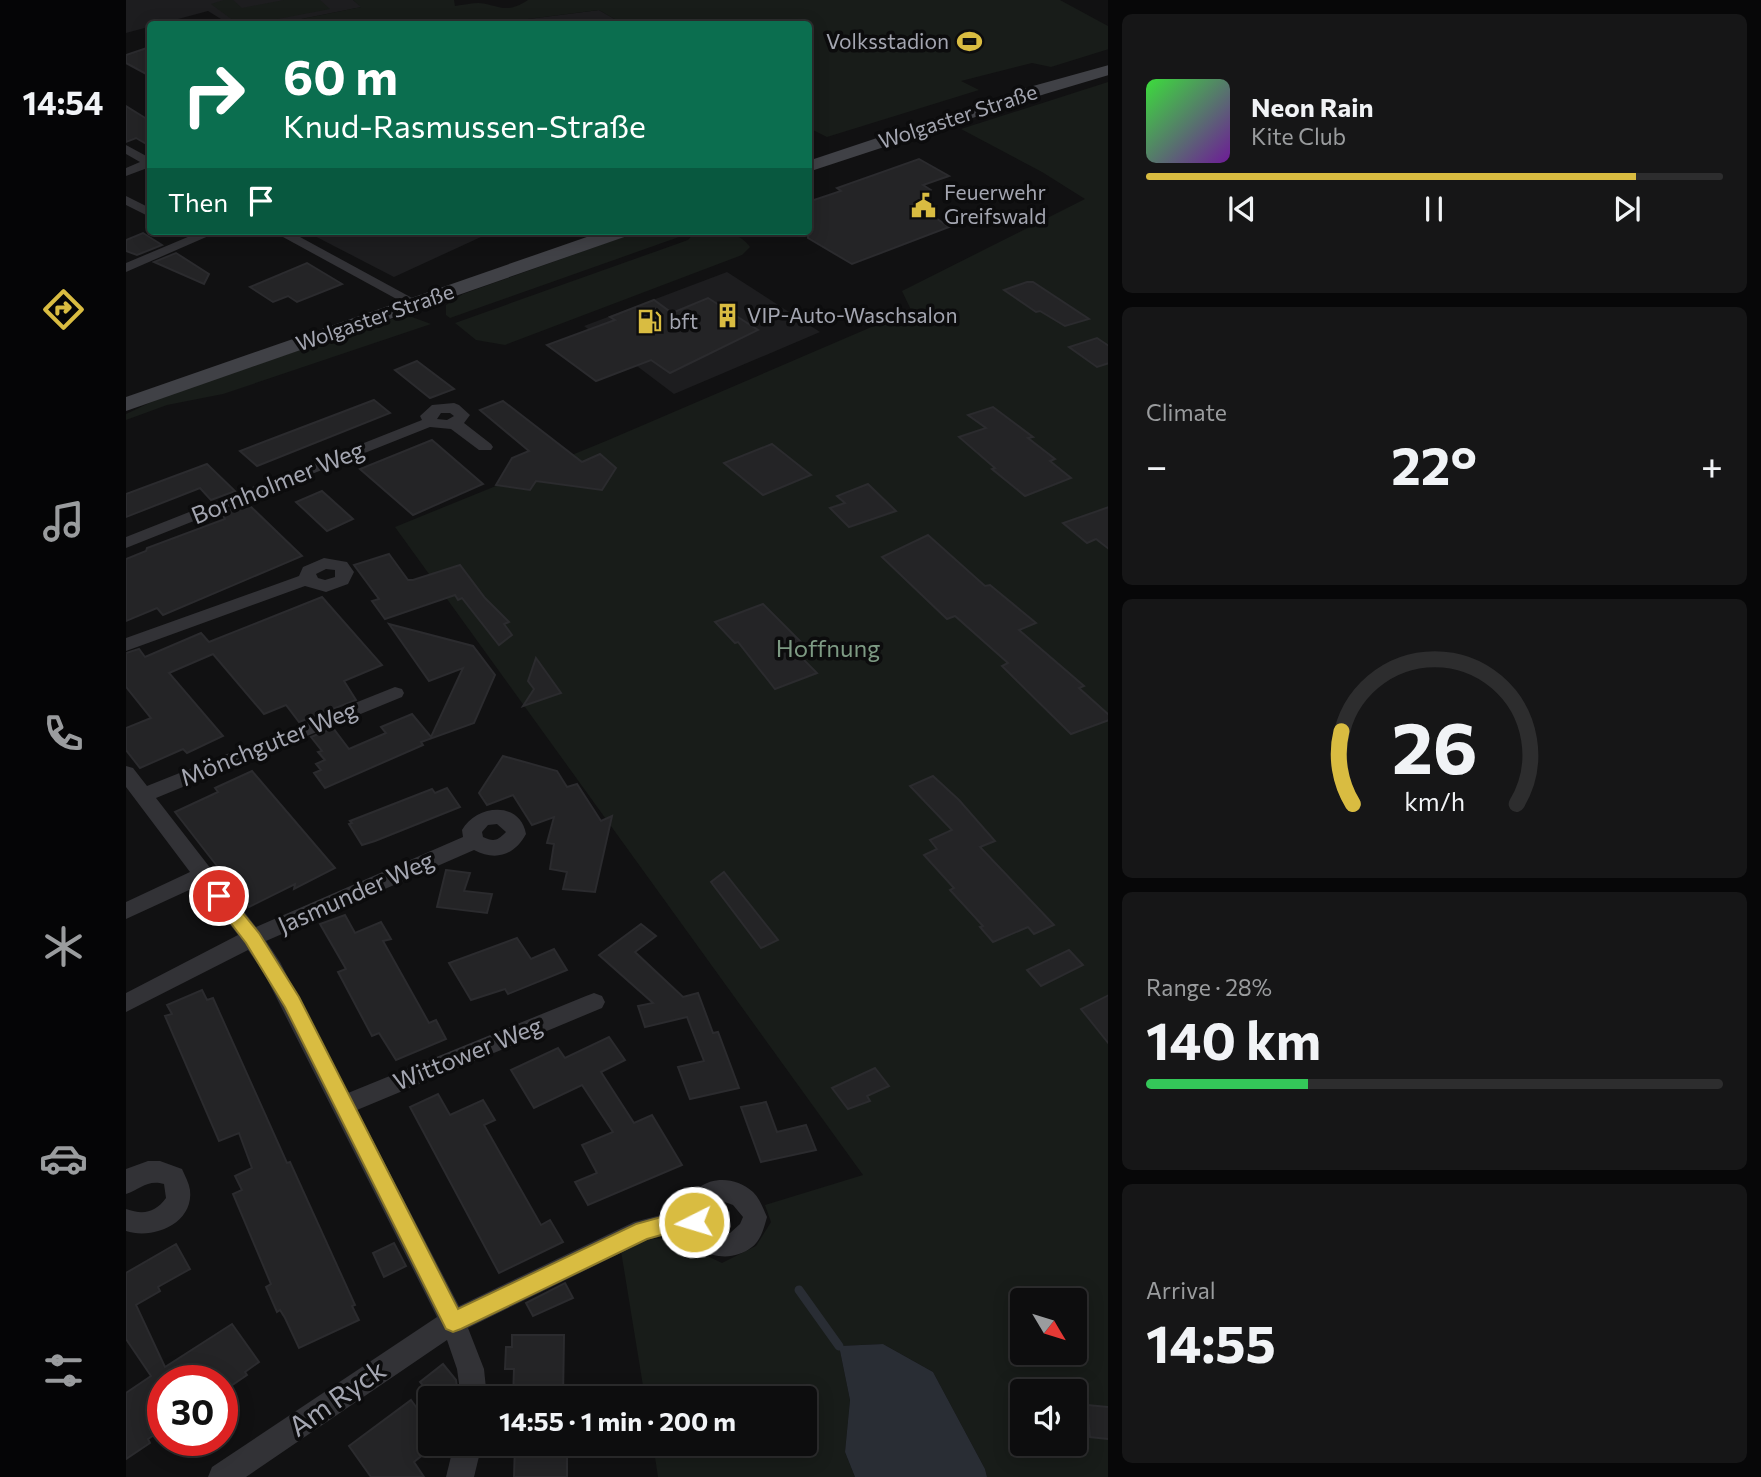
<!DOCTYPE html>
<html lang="en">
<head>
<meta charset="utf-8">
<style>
	:root { --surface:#0d0d0e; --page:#161617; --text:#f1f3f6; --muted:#9a9c9e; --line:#2d2d2e; --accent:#d9bc41 }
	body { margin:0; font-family:Commissioner,sans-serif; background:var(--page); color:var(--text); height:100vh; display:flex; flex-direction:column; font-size:26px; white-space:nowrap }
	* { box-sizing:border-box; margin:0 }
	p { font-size:23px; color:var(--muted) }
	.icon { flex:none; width:38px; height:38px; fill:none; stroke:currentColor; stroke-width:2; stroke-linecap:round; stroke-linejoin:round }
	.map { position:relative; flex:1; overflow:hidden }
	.details { display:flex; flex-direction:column; gap:14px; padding:14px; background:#070708; width:653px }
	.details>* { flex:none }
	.hud { position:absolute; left:21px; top:21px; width:665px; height:214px; border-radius:7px; box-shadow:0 4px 18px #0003,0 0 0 2px var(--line); background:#0b6e4f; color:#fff; overflow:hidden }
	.needle { width:46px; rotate:128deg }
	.controls { position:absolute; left:884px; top:1288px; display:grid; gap:14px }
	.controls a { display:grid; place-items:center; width:77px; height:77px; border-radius:7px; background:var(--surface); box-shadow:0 4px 18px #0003,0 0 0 2px var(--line); font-size:35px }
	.speed { position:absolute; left:21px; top:1365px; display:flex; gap:14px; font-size:35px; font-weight:700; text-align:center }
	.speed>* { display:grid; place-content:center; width:91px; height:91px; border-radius:50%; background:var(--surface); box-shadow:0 4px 18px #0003,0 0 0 2px var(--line); line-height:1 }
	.speed .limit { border:10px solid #d22; background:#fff; color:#111 }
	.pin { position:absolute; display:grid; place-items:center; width:60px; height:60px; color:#fff; margin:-30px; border:4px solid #fff; border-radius:50%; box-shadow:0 2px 7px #0007 }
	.me { position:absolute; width:77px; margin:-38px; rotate:265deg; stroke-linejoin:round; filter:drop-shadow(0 0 5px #0008) }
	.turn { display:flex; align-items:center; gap:24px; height:147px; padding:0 21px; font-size:32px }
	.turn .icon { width:91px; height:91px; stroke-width:2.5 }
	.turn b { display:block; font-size:49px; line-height:60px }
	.then { display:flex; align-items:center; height:66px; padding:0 21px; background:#0003; gap:14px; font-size:26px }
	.big { font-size:52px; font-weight:700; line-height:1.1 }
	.details .card { flex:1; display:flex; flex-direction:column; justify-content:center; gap:10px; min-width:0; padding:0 24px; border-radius:10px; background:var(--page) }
	.details .dial { align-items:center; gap:0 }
	.dial svg { height:182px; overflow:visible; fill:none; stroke:var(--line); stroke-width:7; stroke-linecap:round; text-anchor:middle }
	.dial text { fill:var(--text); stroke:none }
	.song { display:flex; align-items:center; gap:21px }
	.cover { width:84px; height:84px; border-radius:10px; background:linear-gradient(135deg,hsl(120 70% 55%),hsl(280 70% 35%)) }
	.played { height:7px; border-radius:4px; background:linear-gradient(90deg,var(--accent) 85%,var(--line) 85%) }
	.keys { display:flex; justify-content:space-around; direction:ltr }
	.heat { display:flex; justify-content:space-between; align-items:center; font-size:38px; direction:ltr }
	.charge { height:10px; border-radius:5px; background:linear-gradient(90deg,#34c759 28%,var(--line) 0) }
	.trip { position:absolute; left:292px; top:1386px; width:399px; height:70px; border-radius:7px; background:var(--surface); box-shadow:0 4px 18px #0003,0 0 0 2px var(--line); font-weight:700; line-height:70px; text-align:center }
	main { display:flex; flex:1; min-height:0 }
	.menu { display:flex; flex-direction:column; width:126px; justify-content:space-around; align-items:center; background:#050506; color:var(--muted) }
	.menu .icon { width:49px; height:49px }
	.menu .current { color:var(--accent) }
	.menu b { font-size:32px; color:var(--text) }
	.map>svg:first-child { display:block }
</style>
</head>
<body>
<main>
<nav class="menu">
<b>14:54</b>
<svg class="icon current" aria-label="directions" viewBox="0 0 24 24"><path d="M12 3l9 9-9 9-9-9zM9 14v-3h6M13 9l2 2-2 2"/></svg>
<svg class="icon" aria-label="music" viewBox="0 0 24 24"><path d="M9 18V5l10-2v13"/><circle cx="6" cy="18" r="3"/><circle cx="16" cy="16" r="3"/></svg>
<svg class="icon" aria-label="phone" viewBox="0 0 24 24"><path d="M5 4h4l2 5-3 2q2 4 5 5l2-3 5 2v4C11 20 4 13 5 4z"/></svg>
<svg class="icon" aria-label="climate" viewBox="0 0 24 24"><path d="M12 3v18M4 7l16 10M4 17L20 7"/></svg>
<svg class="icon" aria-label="car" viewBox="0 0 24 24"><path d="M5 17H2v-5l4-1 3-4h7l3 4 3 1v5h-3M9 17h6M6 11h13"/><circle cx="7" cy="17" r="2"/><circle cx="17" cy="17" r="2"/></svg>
<svg class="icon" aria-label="filters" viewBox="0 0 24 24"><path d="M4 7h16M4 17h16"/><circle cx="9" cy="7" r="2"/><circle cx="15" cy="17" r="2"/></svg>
</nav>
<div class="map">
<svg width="983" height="1477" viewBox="0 0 983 1477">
	<rect width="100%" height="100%" fill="#111112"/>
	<g fill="#1d1d1f">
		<path d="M0 0H227L236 7 151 24H103L82 11 0 33Z"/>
		<path d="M473 10 497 24H363Z"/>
		<path d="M179 231H368L268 277Z"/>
		<path d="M601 272 694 332 548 394 458 326Z"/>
	</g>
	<g fill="#181c19" fill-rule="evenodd">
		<path d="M98 0H107L116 8 158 0H194L204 9 126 24H112L85 4Z"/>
		<path d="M227 0H328L329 6C337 5 345 3 353 3 374 5 379 15 402 0H934L982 26 983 49 925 67 906 63 835 81 853 90 701 137 683 128 682 24H497L473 10 363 24H151L235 7Z"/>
		<path d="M982 82V1477H861L859 1469 807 1372 757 1344 713 1346 724 1400 719 1452 729 1477H532L527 1444H679V1398H519L495 1251C540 1226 553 1243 596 1263L630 1246 645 1222 639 1205 737 1175 269 527 480 441 785 310 776 291 959 199 916 172 835 129ZM896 1300H948V1353H896ZM896 1391H948V1444H896Z"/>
		<path d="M514 231H559L553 237 324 318 320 315V305L337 294Z"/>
		<path d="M570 231C588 231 613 230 624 247L616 255 379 345 350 340 329 323 562 240Z"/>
		<path d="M286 317 305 324 97 394 41 405 0 420V414L38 396 269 318Z"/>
	</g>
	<path fill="#292d34" d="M757 1344 807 1372 859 1469 861 1477H729L719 1452 724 1400 713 1346Z"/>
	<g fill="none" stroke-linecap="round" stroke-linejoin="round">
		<path stroke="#292d34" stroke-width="9" d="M673 1290 713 1346"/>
	</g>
	<g fill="#242426" stroke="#2b2b2e" stroke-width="2">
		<path d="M24 47V76L0 63V55Z"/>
		<path d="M0 106 24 121V146L10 138 0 142Z"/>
		<path d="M793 159 823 176 797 185 805 190 795 208 823 227 726 264 682 238V202L715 191 711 188Z"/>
		<path d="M17 233 36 245 11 255 0 251V240Z"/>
		<path d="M50 253 83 274 78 284 28 262Z"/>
		<path d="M181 263 216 284 171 302 162 296 147 302 124 287Z"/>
		<path d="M901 282H907L963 319 939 326 914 311 910 312 878 290Z"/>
		<path d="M582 298 632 330 544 373 525 360 470 381 421 345 489 320 484 317 528 300 546 313Z"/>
		<path d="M971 338 983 346V363L971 367 943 347Z"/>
		<path d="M291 361 328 389 304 398 269 370Z"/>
		<path d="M248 400 264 413 131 466 114 451Z"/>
		<path d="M377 401 456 462 474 454 490 468 476 490 410 481 404 490 370 485 386 458 403 451 354 410Z"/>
		<path d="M867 407 907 437 902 438 929 459 924 461 945 478 899 496 866 469 869 468 833 437 860 428 842 415Z"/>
		<path d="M306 440 357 484 287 515 234 469Z"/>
		<path d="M646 444 685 475 637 495 598 463Z"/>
		<path d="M81 464 109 491 85 500 74 488 0 517V494Z"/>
		<path d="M742 484 770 511 723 527 704 508 719 503 711 496Z"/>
		<path d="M196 491 227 519 201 531 170 502Z"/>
		<path d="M121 503 176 556 37 615 31 608 0 621V559L20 551 21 548 99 519 96 513Z"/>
		<path d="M983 507V549L970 539 961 543 937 523Z"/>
		<path d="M802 535 859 586 864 585 910 623 893 630 958 686 953 688 983 715V720L945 734 876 666 882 663 829 616 821 619 756 557Z"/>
		<path d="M263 554 282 580H287L334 565 359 598 383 622 378 624 386 635 373 645 336 598 332 600 329 595 259 619 246 601 253 599 228 565Z"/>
		<path d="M196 597 256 665 218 681 230 700 173 722 160 705 138 714 87 654 43 673 97 736 61 753 57 749 14 768 0 750V728L25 718 0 687V653L13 649 19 657 75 633 83 642Z"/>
		<path d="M637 604 687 654 676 658 691 673 649 689 612 642 609 643 589 622Z"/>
		<path d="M263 624 347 646 369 675 348 723 295 742 297 745 199 788 188 773 195 770 190 764 199 760 192 752 196 751 185 737 207 728 223 749 260 733 255 727 286 714 305 737 337 668 303 681Z"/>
		<path d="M410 658 435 693 397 706 408 689 402 681Z"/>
		<path d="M377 756 431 771 441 787 451 784 475 821 486 816 469 892 437 889 441 872 424 869 428 844 421 843 428 817 406 825 387 795 361 805 353 793Z"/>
		<path d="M126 771 209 868 168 889 169 884 123 907 49 812 92 792 89 788Z"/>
		<path d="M807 776 833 800 869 841 854 847 928 925 908 934 902 927 867 942 854 927 857 926 824 890 828 888 798 855 811 849 804 840 826 830 784 786Z"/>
		<path d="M321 788 334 807 249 841 236 845 223 824 226 823 224 821 306 789 309 793Z"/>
		<path d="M320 870 344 873 338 891 366 894 361 913 311 907Z"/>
		<path d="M598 872 652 940 635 948 585 882Z"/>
		<path d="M219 915 229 933 255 922 265 939 257 941 303 1023 310 1020 320 1039 270 1060 253 1033 246 1036 212 972 220 969 194 924Z"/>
		<path d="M515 924 530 936 509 952 557 997 572 993 587 1033 592 1032 613 1088 564 1099 552 1067 578 1061 561 1017 519 1027 512 1006 527 1003 473 955Z"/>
		<path d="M391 938 405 959 428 949 441 970 382 994 379 989 345 1000 323 963Z"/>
		<path d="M943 950 957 965 915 986 901 970Z"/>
		<path d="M76 990 81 1000 87 998 161 1163 164 1162 229 1305 226 1306 233 1320 173 1348 159 1318 154 1310 151 1312 140 1287 145 1284 107 1194 116 1190 109 1176 126 1168 113 1133 93 1141 39 1016 46 1014 41 1005Z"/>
		<path d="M983 995V1044L955 1009Z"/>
		<path d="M483 1037 499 1060 475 1072 508 1123 526 1115 556 1165 462 1205 449 1182 471 1173 456 1145 487 1132 456 1085 408 1108 385 1070 432 1048 439 1058Z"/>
		<path d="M749 1068 763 1086 741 1096 744 1101 722 1109 706 1088Z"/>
		<path d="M312 1094 324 1115 357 1100 369 1120 358 1125 415 1225 424 1220 437 1242 373 1273 284 1107Z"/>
		<path d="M640 1102 651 1132 680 1125 690 1150 635 1162 615 1107Z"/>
		<path d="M268 1243 280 1266 258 1277 247 1253Z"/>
		<path d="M50 1244 64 1269 32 1287 34 1291 10 1305 39 1367 106 1324 133 1362 119 1372 121 1375 96 1392V1381H37V1429L22 1439 24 1443 0 1459V1393L25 1376 0 1339V1273Z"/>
		<path d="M439 1283 447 1298 407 1316 400 1303Z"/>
		<path d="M386 1335H438L437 1398H387L388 1369H379L380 1347H386Z"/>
		<path d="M317 1364 330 1380 331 1387 317 1398H307L294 1382Z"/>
		<path d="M285 1400 304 1426V1449L288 1462 298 1477H245L223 1446Z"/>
		<path d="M961 1405 983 1407V1439L964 1437Z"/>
		<path d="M389 1444H441V1477H388Z"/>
	</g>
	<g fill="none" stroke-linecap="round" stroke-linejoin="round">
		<g fill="#323236" fill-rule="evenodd">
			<path d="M0 145 24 158V167L0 176V168L14 162 0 154Z"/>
			<path d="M0 196 24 208V217L0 205Z"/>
			<path d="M76 231H94L0 272V263Z"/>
			<path d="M146 231H163L299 305 297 308H287Z"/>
			<path d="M328 403 333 405 344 415 338 423 365 444 367 447 365 450H353L325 429 304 427 0 548V537L296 420 294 416 306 405ZM315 413H324L328 416 321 420 311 419Z"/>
			<path d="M198 558 221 562 228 572 222 584 200 592 179 586 0 651V638L173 576 177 567ZM200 569 209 570V577L199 580 192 578 190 574Z"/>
			<path d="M269 687 276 689 278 693 276 697 30 798 130 927 337 837 336 830C350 805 394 800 400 834 388 856 369 861 348 850L140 941 154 962 222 1093 460 996 468 993 476 996 479 1002 476 1008 231 1110 333 1306 508 1222 558 1209C567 1178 604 1171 627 1192 634 1199 637 1208 641 1217 638 1228 635 1240 626 1247 603 1265 570 1256 559 1230L521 1240 342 1328 358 1369 361 1398H335L331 1369 321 1340 120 1477H82L86 1467 311 1317 138 973 122 950 0 1012V993L112 935 74 885 0 919V902L64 872 0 787V766L7 768 21 786ZM371 824 380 832C371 841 368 842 357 837L356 832 362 825ZM596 1201 607 1205 617 1217 614 1224 604 1233H591L582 1225C579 1212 582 1203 596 1201Z"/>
			<path d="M22 1161H34L56 1169C59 1176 63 1183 64 1190 68 1224 26 1240 0 1231V1209C17 1215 29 1213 40 1198L38 1184C22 1179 14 1189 0 1194V1169Z"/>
			<path d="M328 1444H356L348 1477H320Z"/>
		</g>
		<g fill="#404146" fill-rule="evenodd">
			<path d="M983 65V75L919 94 682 172V161L907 86Z"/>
			<path d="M478 231H507L504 235 0 411V397Z"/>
		</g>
	</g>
	<path fill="#d9bc41" stroke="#8d7a2a" stroke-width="2" d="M93 890 99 891 133 933 173 997 332 1309 510 1224 568 1208 575 1210 578 1222 575 1229 568 1231 560 1228 521 1239 335 1329 327 1332 320 1329 159 1007 120 943 84 896 87 891Z"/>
	<defs>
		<symbol id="stadium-bare" viewBox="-9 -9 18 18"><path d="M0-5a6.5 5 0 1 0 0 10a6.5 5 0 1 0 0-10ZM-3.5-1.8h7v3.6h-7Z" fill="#d9bc41" stroke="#0c0c0d" stroke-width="2.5" paint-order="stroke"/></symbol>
		<symbol id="civic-bare" viewBox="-9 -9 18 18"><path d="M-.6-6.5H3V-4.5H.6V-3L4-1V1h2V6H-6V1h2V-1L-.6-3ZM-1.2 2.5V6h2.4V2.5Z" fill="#d9bc41" stroke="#0c0c0d" stroke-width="2.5" paint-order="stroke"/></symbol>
		<symbol id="building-bare" viewBox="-9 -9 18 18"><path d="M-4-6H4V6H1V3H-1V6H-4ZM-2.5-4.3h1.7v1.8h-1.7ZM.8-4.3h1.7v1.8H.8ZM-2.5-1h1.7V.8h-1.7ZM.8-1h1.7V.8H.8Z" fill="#d9bc41" stroke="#0c0c0d" stroke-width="2.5" paint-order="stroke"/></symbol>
		<symbol id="fuel-bare" viewBox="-9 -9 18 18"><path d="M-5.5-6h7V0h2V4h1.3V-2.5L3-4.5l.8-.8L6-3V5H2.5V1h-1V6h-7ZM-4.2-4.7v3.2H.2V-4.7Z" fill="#d9bc41" stroke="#0c0c0d" stroke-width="2.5" paint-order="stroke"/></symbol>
	</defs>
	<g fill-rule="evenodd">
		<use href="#stadium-bare" x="826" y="24" width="35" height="35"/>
		<use href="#civic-bare" x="780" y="188" width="35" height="35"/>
		<use href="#building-bare" x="584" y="298" width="35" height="35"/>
		<use href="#fuel-bare" x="506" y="304" width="35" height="35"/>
	</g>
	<g text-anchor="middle" stroke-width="7" stroke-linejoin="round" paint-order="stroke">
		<g font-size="21" fill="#a4a6b1" stroke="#0c0c0d" text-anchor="start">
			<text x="823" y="49" text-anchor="end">Volksstadion</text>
			<text x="818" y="200">Feuerwehr<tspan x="818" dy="24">Greifswald</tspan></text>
			<text x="621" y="323">VIP-Auto-Waschsalon</text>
			<text x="543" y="329">bft</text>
		</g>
		<g font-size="21" fill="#a4a6b1" stroke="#0c0c0d">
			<text transform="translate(832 117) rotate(-18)" y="7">Wolgaster Straße</text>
			<text transform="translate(249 318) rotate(-19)" y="7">Wolgaster Straße</text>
		</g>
		<g font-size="24" fill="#a4a6b1" stroke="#0c0c0d">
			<text transform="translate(152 483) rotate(-22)" y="8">Bornholmer Weg</text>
			<text transform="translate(143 744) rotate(-22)" y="8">Mönchguter Weg</text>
			<text transform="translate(230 893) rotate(-24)" y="8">Jasmunder Weg</text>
			<text transform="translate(342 1054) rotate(-22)" y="8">Wittower Weg</text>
		</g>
		<g font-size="24" fill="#7d9a83" stroke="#0c0c0d">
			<text x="702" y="657">Hoffnung</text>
		</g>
		<g font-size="28" fill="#a4a6b1" stroke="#0c0c0d">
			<text transform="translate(211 1398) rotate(-35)" y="10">Am Ryck</text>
		</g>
	</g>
</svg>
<div class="controls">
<a><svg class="needle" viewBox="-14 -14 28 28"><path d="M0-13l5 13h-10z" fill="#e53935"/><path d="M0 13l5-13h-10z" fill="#9a9c9e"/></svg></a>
<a><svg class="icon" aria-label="sound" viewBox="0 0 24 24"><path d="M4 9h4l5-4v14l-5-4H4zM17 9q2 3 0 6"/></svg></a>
</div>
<div class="speed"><div class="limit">30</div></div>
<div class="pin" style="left:93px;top:896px;background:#d93025"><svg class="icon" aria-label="arrive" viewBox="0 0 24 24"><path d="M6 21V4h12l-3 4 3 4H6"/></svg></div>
<svg class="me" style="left:568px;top:1222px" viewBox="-20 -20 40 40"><circle r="17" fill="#d9bc41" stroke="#fff" stroke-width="3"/><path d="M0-11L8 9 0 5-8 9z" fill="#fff"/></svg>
<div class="trip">14:55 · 1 min · 200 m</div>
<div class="hud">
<div class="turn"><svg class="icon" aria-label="right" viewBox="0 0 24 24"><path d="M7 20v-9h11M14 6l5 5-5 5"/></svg><div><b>60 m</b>Knud-Rasmussen-Straße</div></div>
<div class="then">Then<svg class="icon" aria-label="arrive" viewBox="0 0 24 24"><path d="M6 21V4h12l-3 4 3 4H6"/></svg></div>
</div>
</div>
<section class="details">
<div class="card">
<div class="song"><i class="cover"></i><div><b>Neon Rain</b><p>Kite Club</p></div></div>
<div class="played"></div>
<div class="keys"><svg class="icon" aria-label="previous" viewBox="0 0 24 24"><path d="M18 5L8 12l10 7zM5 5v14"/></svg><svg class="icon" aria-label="pause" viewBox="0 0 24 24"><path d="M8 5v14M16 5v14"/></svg><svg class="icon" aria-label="next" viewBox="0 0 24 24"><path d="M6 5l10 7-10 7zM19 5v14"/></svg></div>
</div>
<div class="card"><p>Climate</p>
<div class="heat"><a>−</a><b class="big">22°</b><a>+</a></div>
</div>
<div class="card dial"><svg viewBox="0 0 100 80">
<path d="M14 69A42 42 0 1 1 86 69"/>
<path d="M14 69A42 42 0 0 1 9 37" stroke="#d9bc41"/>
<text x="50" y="56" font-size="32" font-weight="700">26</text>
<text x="50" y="72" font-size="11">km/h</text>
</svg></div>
<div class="card"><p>Range · 28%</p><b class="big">140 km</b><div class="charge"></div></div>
<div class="card"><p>Arrival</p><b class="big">14:55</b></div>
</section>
</main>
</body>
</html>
